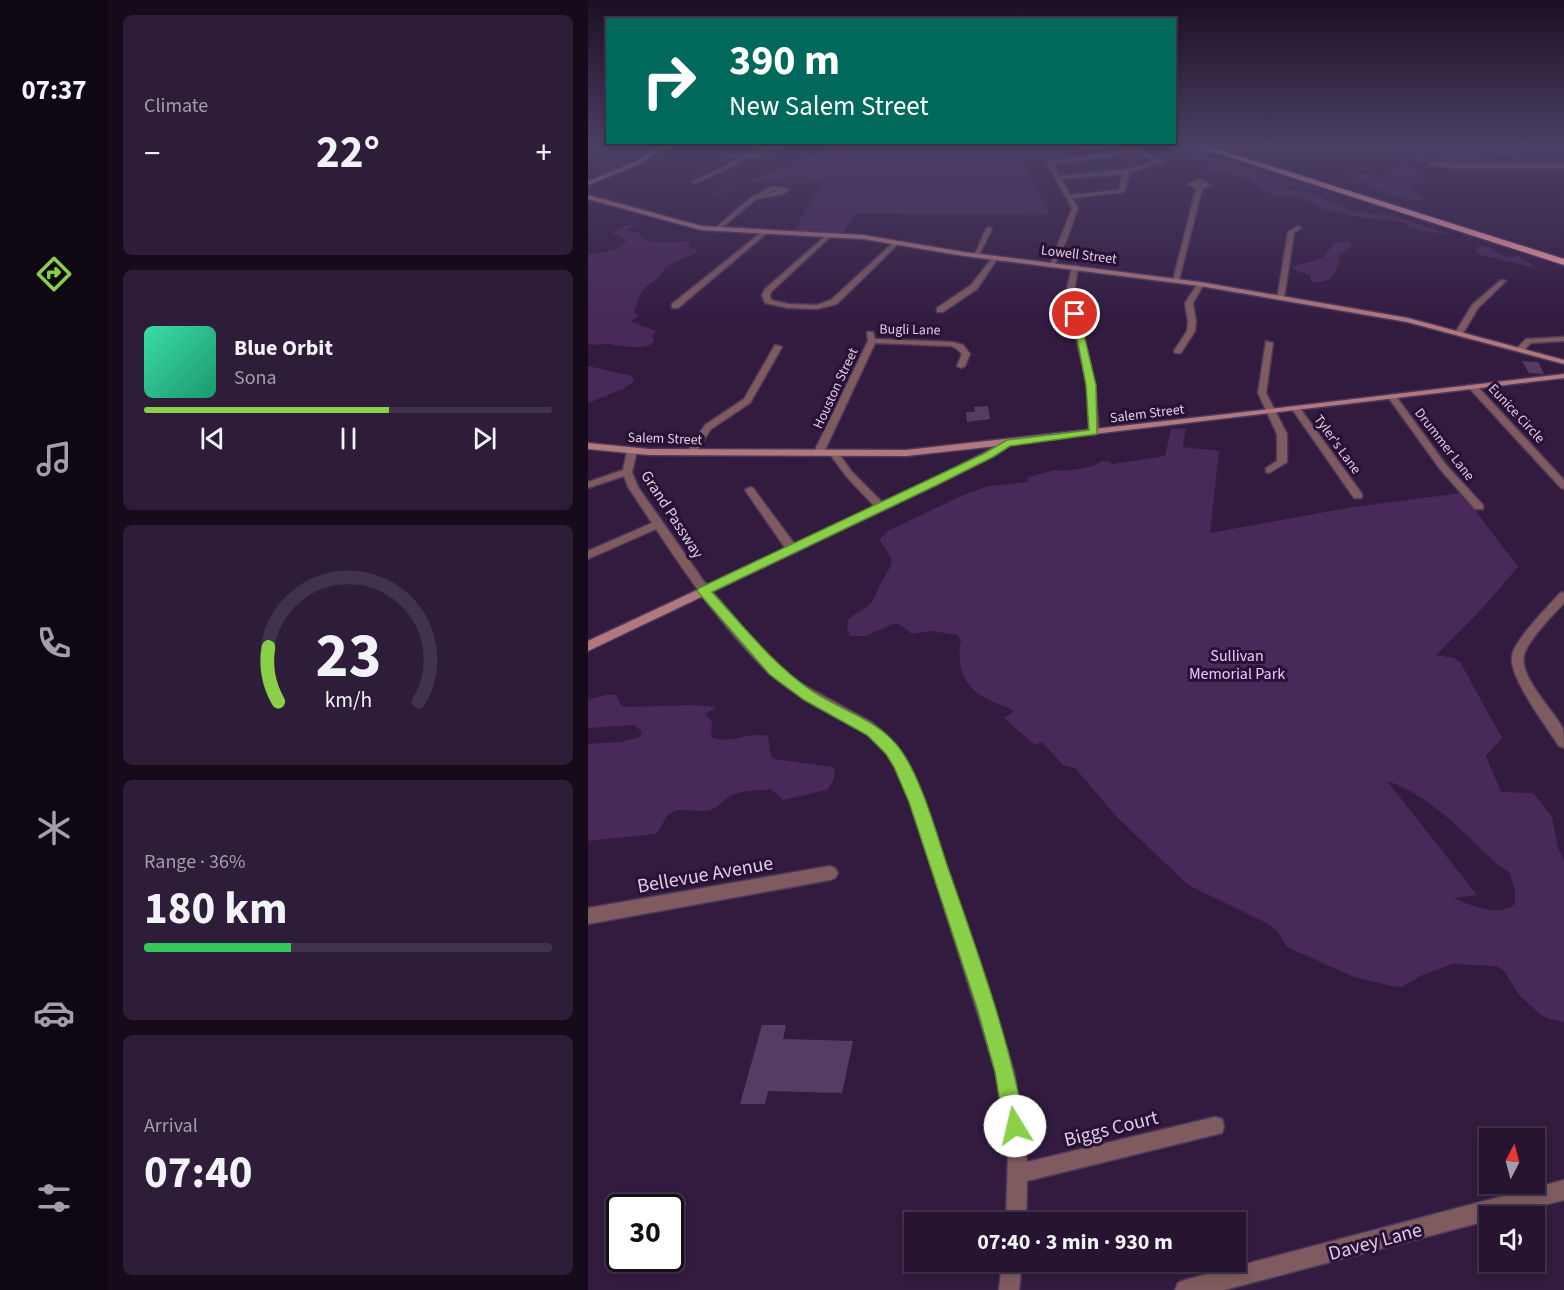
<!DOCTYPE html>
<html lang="en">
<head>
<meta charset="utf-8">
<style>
	:root { --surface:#261430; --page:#2e1d38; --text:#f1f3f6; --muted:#a49eab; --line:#42334c; --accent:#89cf48 }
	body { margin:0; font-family:"Source Sans 3",sans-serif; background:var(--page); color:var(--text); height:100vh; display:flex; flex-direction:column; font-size:22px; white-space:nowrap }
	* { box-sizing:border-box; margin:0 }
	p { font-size:20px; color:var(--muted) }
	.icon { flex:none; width:33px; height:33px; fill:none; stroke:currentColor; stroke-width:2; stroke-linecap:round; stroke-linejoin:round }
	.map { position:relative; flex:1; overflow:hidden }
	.panel { display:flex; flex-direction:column; gap:15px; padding:15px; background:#150b1a; width:480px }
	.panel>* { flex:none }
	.banner { position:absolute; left:18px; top:18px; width:570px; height:126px; border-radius:0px; box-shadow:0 3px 9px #0003,0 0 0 2px var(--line); background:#00695c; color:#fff; overflow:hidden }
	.needle { width:39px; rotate:6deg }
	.fabs { position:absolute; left:891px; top:1128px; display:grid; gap:12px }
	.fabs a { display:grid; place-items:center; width:66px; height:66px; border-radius:0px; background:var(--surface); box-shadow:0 3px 9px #0003,0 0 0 2px var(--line); font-size:30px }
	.speed { position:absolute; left:18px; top:1194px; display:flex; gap:12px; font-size:30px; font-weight:700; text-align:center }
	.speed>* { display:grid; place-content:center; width:78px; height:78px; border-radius:50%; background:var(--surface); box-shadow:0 3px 9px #0003,0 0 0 2px var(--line); line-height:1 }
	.speed .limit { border:3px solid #111; border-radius:9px; background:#fff; color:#111 }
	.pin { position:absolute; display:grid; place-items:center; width:51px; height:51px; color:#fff; margin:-26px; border:3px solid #fff; border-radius:50%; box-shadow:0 2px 6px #0007 }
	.me { position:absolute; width:66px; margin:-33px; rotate:351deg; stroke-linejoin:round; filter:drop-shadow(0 0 4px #0008) }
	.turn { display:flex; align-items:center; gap:21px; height:126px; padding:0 24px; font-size:27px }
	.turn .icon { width:78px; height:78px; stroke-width:2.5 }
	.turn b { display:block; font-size:42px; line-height:51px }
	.big { font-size:45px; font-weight:700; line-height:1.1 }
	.panel .card { flex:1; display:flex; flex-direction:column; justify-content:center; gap:9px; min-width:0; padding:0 21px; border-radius:9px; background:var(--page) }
	.panel .dial { align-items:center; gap:0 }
	.dial svg { height:156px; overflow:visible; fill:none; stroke:var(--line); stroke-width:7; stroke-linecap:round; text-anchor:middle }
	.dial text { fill:var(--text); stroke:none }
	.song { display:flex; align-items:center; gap:18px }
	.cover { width:72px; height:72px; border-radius:9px; background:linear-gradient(135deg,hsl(160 70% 55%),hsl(160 70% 35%)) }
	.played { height:6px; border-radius:3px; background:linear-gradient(90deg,var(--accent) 60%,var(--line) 60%) }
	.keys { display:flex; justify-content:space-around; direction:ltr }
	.heat { display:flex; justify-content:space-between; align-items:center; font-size:33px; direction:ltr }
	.charge { height:9px; border-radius:4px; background:linear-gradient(90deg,#34c759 36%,var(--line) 0) }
	.trip { position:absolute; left:316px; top:1212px; width:342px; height:60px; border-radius:0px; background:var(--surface); box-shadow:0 3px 9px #0003,0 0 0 2px var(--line); font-weight:700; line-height:60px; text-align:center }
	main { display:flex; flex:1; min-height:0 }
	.dock { display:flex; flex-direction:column; width:108px; justify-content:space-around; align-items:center; background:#0f0813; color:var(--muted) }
	.dock .icon { width:42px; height:42px }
	.dock .selected { color:var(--accent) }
	.dock b { font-size:27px; color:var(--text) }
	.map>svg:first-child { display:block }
</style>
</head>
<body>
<main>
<nav class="dock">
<b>07:37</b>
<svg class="icon selected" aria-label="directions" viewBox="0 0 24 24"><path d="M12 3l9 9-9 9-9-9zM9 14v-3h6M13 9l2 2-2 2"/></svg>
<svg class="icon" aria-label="music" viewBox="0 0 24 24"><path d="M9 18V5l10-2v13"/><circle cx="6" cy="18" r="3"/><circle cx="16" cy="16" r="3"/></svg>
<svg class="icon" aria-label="phone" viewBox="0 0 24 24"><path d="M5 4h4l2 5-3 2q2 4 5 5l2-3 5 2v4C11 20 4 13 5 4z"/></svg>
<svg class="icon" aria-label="climate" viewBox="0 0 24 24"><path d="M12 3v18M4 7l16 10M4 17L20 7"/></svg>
<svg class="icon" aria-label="car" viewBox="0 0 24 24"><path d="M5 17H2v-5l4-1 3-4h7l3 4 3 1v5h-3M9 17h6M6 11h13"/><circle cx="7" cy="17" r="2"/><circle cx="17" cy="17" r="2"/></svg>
<svg class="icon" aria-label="filters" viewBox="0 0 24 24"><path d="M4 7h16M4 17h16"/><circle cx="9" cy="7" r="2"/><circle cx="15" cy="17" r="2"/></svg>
</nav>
<section class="panel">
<div class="card"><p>Climate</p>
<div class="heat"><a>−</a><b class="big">22°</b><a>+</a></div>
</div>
<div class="card">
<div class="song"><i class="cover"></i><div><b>Blue Orbit</b><p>Sona</p></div></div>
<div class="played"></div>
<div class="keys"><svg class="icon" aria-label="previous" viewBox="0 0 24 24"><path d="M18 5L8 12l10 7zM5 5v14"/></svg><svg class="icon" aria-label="pause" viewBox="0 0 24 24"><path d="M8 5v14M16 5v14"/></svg><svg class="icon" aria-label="next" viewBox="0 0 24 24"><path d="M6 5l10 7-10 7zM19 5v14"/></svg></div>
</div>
<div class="card dial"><svg viewBox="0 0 100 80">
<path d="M14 69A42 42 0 1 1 86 69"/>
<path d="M14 69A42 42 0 0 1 9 41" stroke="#89cf48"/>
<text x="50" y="56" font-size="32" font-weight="700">23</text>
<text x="50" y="72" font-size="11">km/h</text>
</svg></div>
<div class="card"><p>Range · 36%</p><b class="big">180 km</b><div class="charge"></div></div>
<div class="card"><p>Arrival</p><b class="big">07:40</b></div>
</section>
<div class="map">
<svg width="976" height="1290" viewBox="0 0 976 1290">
	<rect width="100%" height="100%" fill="#331b40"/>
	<g fill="#3f234e">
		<path d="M0 144H76L52 159 17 173 0 169Z"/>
		<path d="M852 144H971L976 149V164L922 163Z"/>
	</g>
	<g fill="#482959" fill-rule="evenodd">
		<path d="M255 144H531L510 149 431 157 461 212 460 215 267 214 255 233 205 232 235 181 215 184 161 181 129 196H121Z"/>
		<path d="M583 144 738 192 745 195 709 185H699L703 190 723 193 766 212 794 214 790 211 864 235 822 229 817 223 809 221 776 218 739 210 710 197H687L658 178 640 172H620L617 170 622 166 620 163 599 158 573 145Z"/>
		<path d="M772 144H856L922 163 870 164 842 159 832 163Z"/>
		<path d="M814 161C825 163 829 172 838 176L835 183 821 187 832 196 834 200C822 203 785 190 776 182L769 184 759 181 767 177 758 175 762 174 803 177 802 171 812 169Z"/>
		<path d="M54 220 37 231 51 233 59 240 73 243 102 241 100 248 111 250C100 259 86 260 77 268 74 271 73 276 69 279 51 290 53 294 46 312L51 316 42 321 68 331 64 336 66 340 64 344C50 350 34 346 20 344 13 343 7 346 0 344V255L28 249 39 241 24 232Z"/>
		<path d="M759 241 763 243V247L751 255C750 274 744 283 723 282L722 275 709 271 704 267 735 258 747 242Z"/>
		<path d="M891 245 904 248 911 254 919 257 931 256 948 268 893 255 886 250 890 249Z"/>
		<path d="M0 366 44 376 46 381 35 389 0 403Z"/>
		<path d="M598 428 595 447 631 451 622 533 765 507 874 493 930 567 889 614 848 655 866 658 872 662 914 738 898 756 913 792 945 793 964 817 970 848 976 860V1022L961 1019 952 1014 931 995 916 971 909 966 864 964 832 976 814 987 803 986 766 977 699 947 689 931 681 924 600 885 530 818 487 768 475 765 454 742 447 745 416 718 426 711C416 705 402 702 392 695 372 681 369 661 373 640L369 635 344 631 324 634 314 626 307 623 278 636H262L259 629 260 620C265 614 274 611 280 606 289 598 288 590 294 581 307 559 307 562 291 540L300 531 373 496 400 486 439 482 440 477 467 470 476 471 503 467 514 461H520L524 464 577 456 583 429ZM799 781C832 792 858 815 883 839 897 852 904 862 921 872L927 890V904C908 918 884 905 865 898L889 895Z"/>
		<path d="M18 695H28L33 705 37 707 108 705 129 707 117 714 124 721 123 737C141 745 161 731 180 736L183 756 187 759 244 767 247 769 246 779 239 790 195 800 183 789C170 791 152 790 141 797 134 801 130 808 122 810 109 814 91 805 80 815 74 821 75 828 67 834L0 841V744L34 742 52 737 54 732 47 725 0 728V700Z"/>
	</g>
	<g fill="#553c63">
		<path d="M872 144H904L938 154 937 157 903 156 872 147Z"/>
		<path d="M934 361 950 362 956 374 941 373Z"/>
		<path d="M400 406 402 419 379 422 378 412H387L386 407Z"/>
		<path d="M174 1025H198L195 1039 265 1041 254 1093 180 1091 177 1104H152Z"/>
	</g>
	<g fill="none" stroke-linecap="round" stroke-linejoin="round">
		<defs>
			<g id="street">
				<path d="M160 144C167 144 173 147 181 147 187 148 194 144 201 144L171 156 157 157 148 165 108 183 103 182 144 163 150 157H141V155L168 153 178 150Z"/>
				<path d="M544 149 554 151 575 162 539 173 541 175 536 192 484 198 490 208 479 239 467 264 462 265 484 208 459 163ZM544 153H551L567 162 536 170 471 176 464 164ZM534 174 531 190 482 195 473 179Z"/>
				<path d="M844 162 870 164H976V168H870L842 165Z"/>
				<path d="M612 179 623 185 614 189 591 280 588 282 585 280 608 189 600 184Z"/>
				<path d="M183 187 202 189 195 194 168 199 130 231H126V229L164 197ZM186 190H193L178 194Z"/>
				<path d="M710 226 713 228 706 233 696 298 689 300 700 232Z"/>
				<path d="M401 227 404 229 391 255 386 256 398 229Z"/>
				<path d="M174 232 179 233 90 308H84V304Z"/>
				<path d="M241 233 244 235 243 236 183 292 182 295 183 300 200 304 229 305 243 300 307 241 312 242 249 304 229 309 200 308 177 303 174 295 177 289Z"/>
				<path d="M405 257 410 258 389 289 355 312H349V308L383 285Z"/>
				<path d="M487 265 490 267 486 293 507 385 511 432 506 435 501 432 499 385 478 293 484 267Z"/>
				<path d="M913 280 918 281 890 308 874 335H868L867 333 884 305Z"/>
				<path d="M610 283 616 284 605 303 608 322 607 331 593 353H587L586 351 599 331 600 322 597 303Z"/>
				<path d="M279 332H285L287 339 364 342 375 345 382 354 377 366 373 368 369 366 374 354 369 349 363 346 287 343 236 452 234 454H228L226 452 280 341Z"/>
				<path d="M976 337V341L943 343 934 352 927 350 938 339Z"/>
				<path d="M678 341 685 343 678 393 699 434V462L681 473 678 472V468L689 461V434L670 393Z"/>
				<path d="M187 345 194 347 162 403 123 429 107 454H101L99 452 117 425 156 399Z"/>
				<path d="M882 385H888L976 480V489L973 488 882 389Z"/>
				<path d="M804 394 807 395 858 465 895 505V509H887L852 469 800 397Z"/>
				<path d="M708 406 711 407 774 494V498H766L704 409Z"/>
				<path d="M44 448 49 451 44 472 50 487 115 580 171 647 205 679 283 722 296 733 316 757 337 802 426 1072 439 1162 627 1117 634 1119 636 1126 634 1133 439 1181 438 1222H418L420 1158 408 1072 323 802C316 785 310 767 298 753 268 715 216 706 181 673 137 631 102 580 68 529L0 559V551L64 523 40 487 36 476 0 488V482L35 470 39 451Z"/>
				<path d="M246 450 249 451 264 472 297 505V509H289L258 476 241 453Z"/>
				<path d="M162 487 165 488 208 546 209 549 208 552H200L157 490Z"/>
				<path d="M976 592V603C965 615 940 640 936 655 931 678 966 710 975 729 976 734 976 742 976 748L971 746C960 729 920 676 924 656 927 639 960 607 972 593Z"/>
				<path d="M242 866 247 868 250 873 247 878 242 880 0 924V908Z"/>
				<path d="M976 1180V1200L913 1216H902V1220L636 1290H587L590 1283 597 1280Z"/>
				<path d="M414 1262H434L431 1290H411Z"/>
			</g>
			<g id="secondary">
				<path d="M77 144H83L49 165 0 185V181L45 163Z"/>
				<path d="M0 195 113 226 275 235 376 252 612 282 820 318 976 360V364L819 322 612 286 376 256 275 239 113 230 0 199Z"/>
				<path d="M976 374V378L422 444 407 455 348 485 0 651V641L342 481 409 446 318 456 61 455 0 449V443L61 449 318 450 648 413Z"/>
			</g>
			<path id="highway" d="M601 144H613L976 259V265Z"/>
		</defs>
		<use href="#street" stroke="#4e385b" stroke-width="3"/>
		<use href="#secondary" stroke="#4e385b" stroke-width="3"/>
		<use href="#highway" stroke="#4e385b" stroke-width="3"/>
		<use href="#street" fill="#7f5b5f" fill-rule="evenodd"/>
		<use href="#secondary" fill="#b1787e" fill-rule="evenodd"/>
		<use href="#highway" fill="#faa2ab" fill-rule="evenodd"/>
	</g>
	<linearGradient id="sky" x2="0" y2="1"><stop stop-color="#1c0f23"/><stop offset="0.44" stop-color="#4a3f64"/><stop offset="1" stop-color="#4a3f64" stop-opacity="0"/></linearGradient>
	<rect width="976" height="325" fill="url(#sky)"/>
	<path fill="#89cf48" stroke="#59872f" stroke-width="1.5" d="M484 312 491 314 508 385 509 434 422 446 405 457 349 485 124 592C156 627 185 664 224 691 252 710 286 718 308 744 331 770 348 832 359 865 389 951 421 1037 437 1126L434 1134 427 1137 419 1134 416 1126 407 1072 389 1008 321 802 306 767 298 754 279 735 216 700 181 674 109 591 111 588 397 453 419 440 501 430 498 385Z"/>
	<g text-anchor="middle" stroke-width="6" stroke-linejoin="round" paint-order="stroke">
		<g font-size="14" fill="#ddcfe6" stroke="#291135">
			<text transform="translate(491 254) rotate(7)" y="5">Lowell Street</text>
			<text transform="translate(322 329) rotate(1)" y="5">Bugli Lane</text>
			<text transform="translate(247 388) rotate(-65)" y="5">Houston Street</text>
			<text transform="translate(559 413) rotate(-7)" y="5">Salem Street</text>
			<text transform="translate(929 413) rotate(47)" y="5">Eunice Circle</text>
			<text transform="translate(77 438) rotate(2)" y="5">Salem Street</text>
			<text transform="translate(750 444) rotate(54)" y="5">Tyler's Lane</text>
			<text transform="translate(857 444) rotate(52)" y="5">Drummer Lane</text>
		</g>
		<g font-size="16" fill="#ddcfe6" stroke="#291135">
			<text transform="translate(85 514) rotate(57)" y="6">Grand Passway</text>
		</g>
		<g font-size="16" fill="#eac8fe" stroke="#291135">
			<text x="649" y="661">Sullivan<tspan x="649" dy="18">Memorial Park</tspan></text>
		</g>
		<g font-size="20" fill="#ddcfe6" stroke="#291135">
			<text transform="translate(117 874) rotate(-10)" y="7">Bellevue Avenue</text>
			<text transform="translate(523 1128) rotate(-14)" y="7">Biggs Court</text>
			<text transform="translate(787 1241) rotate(-15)" y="7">Davey Lane</text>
		</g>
	</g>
</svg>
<div class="fabs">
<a><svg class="needle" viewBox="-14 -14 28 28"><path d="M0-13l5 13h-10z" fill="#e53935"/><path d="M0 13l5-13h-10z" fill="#a49eab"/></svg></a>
<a><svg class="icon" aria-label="sound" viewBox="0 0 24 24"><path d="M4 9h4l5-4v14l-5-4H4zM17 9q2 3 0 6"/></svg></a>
</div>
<div class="speed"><div class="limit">30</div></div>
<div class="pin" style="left:487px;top:314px;background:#d93025"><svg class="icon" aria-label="arrive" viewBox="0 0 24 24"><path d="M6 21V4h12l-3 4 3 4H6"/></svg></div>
<svg class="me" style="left:427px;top:1126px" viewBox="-20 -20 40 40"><circle r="19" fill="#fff"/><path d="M0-13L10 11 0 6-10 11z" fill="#89cf48"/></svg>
<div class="trip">07:40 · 3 min · 930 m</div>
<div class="banner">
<div class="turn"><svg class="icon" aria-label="right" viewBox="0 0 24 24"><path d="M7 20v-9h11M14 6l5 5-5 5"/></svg><div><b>390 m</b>New Salem Street</div></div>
</div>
</div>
</main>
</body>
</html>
